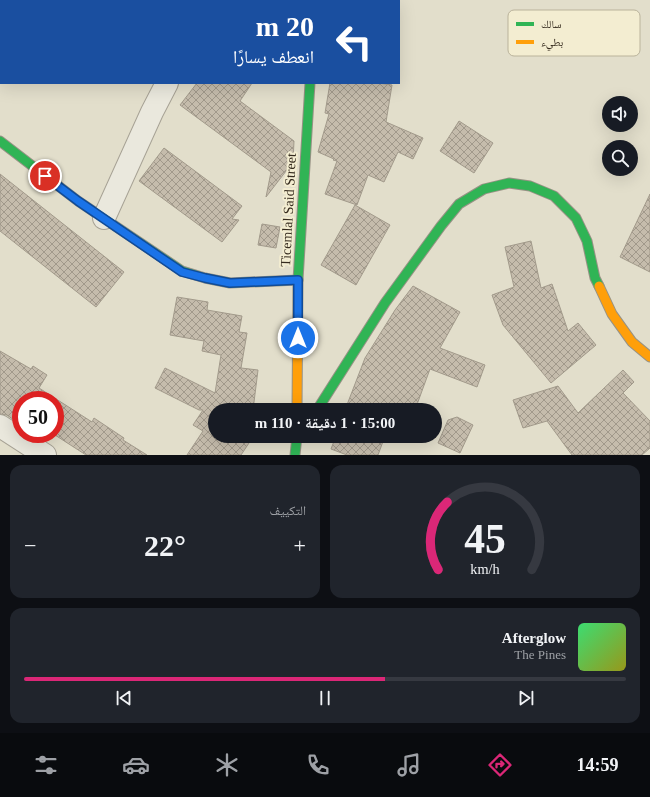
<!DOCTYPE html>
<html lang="ar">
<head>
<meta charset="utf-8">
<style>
	:root { --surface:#171b24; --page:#20242c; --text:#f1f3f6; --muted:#9ea1a6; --line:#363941; --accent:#db2777 }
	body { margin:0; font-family:"Times New Roman","Noto Naskh Arabic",serif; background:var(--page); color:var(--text); direction:rtl; height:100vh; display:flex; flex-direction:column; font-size:15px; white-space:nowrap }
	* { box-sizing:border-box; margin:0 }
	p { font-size:13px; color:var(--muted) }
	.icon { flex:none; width:22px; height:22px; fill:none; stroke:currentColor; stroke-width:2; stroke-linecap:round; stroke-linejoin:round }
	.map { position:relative; height:455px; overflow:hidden; direction:ltr }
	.details { display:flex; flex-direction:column; gap:10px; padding:10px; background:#0d0f14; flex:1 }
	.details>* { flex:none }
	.banner { position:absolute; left:0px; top:0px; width:400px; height:84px; box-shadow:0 4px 16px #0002; direction:rtl; background:#1a4fa0; color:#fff; overflow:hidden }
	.tools { position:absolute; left:602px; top:96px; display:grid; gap:8px }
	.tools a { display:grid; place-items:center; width:36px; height:36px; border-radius:50%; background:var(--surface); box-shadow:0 4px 16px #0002; font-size:20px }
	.speed { position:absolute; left:12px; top:391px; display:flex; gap:8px; font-size:20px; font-weight:700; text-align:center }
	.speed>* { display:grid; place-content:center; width:52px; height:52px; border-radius:50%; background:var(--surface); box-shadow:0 4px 16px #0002; line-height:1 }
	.speed .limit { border:6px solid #d22; background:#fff; color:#111 }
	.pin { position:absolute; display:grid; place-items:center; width:34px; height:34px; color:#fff; margin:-17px; border:2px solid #fff; border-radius:50%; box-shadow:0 1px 4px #0007 }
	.me { position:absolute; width:44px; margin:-22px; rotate:0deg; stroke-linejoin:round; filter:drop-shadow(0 0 3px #0008) }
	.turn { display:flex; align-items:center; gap:14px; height:84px; padding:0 20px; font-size:18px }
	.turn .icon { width:52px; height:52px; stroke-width:2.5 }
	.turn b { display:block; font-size:28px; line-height:34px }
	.big { font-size:30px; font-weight:800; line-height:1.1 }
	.details .tile { flex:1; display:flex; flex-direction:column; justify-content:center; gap:6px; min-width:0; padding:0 14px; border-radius:12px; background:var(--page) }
	.details .dial { align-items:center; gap:0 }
	.dial svg { height:104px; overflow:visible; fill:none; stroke:var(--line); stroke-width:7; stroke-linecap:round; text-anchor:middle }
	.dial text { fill:var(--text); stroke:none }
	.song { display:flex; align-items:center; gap:12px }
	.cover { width:48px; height:48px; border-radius:6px; background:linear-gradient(135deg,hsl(140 70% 55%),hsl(60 70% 35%)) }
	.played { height:4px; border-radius:2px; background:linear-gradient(90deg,var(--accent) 60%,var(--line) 60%) }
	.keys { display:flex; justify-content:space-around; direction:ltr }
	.heat { display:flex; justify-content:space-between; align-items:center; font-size:22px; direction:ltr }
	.details .tiles { flex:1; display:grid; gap:10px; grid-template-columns:1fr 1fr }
	.tile:last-child { grid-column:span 2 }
	.trip { position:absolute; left:208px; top:403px; width:234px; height:40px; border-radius:20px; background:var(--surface); box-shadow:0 4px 16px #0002; font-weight:800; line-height:40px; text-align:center; direction:rtl }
	.menu { display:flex; height:64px; justify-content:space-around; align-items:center; background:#090b0e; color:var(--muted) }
	.menu .icon { width:28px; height:28px }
	.menu .on { color:var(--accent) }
	.menu b { font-size:18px; color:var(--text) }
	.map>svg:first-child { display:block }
</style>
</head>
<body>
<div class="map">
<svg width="650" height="455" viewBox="0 0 650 455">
	<defs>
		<pattern id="building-cross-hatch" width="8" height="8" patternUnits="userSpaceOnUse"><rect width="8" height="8" fill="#c5bcac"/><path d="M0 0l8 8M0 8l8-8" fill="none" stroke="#a1998b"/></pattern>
	</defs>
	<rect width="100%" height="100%" fill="#e2decb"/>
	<g fill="url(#building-cross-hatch)" stroke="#a29a8b">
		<path d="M197 83H252L240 101 294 141 293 162 266 197 271 172 180 105Z"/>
		<path d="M330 83H379L392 85 386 122 423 138 413 159 398 152 384 182 368 175 357 205 325 194 337 161 333 160 334 159 318 152 329 114 325 113Z"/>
		<path d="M459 121 493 143 474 173 440 151Z"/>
		<path d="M164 148 242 206 232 219 239 220 222 242 139 181Z"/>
		<path d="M0 174 124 272 96 307 0 231Z"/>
		<path d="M650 194V272L620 257Z"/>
		<path d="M355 205 390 225 356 285 321 265Z"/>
		<path d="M262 224 280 227 276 248 258 245Z"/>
		<path d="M531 241 541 288 552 284 568 331 578 323 596 345 551 383 503 325 492 295 514 287 505 247Z"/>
		<path d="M413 286 460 312 440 348 485 365 477 387 430 369 415 410H345L365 358 395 310Z"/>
		<path d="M177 297 208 302 207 310 242 316 239 332 247 333 241 368 258 370 253 410H213L215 412V436H246L251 440 241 455H187L203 431 193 425 203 410H199L155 388 165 368 215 393 221 355 202 351 204 341 170 335Z"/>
		<path d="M0 351 31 369 33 366 47 375 39 388 92 422 94 418 124 438 123 440 147 455H86L55 435V400H21V425L7 415 0 414Z"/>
		<path d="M623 370 634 382 623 393 650 421V448L642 455H572L547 421 523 428 513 400 558 386 578 413Z"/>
		<path d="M457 417 473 425 460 453 438 443 448 420Z"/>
		<path d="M336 436H385L378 455H347L331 449Z"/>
	</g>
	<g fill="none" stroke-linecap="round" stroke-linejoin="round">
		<defs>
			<g id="street">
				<path d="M287 0 288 1"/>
				<path d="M212 1 213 0"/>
				<path d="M104 218 152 112 167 83"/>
				<path d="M0 426 45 455"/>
			</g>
			<g id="fast">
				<path d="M320 0V1"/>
				<path d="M0 141 78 201 182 271 205 278 230 283 298 280"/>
				<path d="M298 280 310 83"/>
				<path d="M317 410 385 303 441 226 459 204 484 189 509 183 530 186 554 196 576 218 587 241 595 278 599 286"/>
				<path d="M295 455 297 436"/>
			</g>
			<g id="slow">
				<path d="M599 286 612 314 632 342 650 357"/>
				<path d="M297 410 298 280"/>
			</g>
		</defs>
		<use href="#street" stroke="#a7a295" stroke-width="24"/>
		<use href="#fast" stroke="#979285" stroke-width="11"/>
		<use href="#slow" stroke="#979285" stroke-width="11"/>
		<use href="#street" stroke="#eae8dd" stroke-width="22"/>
		<use href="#fast" stroke="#30b455" stroke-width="9"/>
		<use href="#slow" stroke="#ff9f0a" stroke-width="9"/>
	</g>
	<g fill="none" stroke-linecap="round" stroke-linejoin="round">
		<defs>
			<path id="route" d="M45 176 78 201 182 272 205 278 230 283 298 280V338"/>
		</defs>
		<use href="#route" stroke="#114b97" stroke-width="10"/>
		<use href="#route" stroke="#1a73e8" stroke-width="7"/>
	</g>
	<g text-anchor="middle" stroke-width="4" stroke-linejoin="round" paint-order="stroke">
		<g font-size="14" fill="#352b1e" stroke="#f3edd1">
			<text transform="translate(288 210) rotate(-87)" y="5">Ticemlal Said Street</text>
		</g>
	</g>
	<rect x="508" y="10" width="132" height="46" rx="6" fill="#f3edd1" stroke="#bab39b" stroke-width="1"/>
	<rect x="516" y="22" width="18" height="4" fill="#30b455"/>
	<rect x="516" y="40" width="18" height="4" fill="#ff9f0a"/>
	<g font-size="11" fill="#352b1e">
		<text x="541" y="28">سالك</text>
		<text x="541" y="46">بطيء</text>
	</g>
</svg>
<div class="tools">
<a><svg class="icon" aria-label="sound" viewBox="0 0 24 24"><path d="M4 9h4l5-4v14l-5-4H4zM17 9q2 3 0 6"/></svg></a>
<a><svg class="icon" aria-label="search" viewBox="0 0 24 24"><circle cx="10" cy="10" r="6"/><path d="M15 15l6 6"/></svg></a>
</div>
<div class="speed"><div class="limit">50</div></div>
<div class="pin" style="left:45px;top:176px;background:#d93025"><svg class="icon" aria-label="arrive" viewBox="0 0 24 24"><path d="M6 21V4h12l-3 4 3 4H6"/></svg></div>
<svg class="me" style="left:298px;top:338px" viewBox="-20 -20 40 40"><circle r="17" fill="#1a73e8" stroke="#fff" stroke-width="3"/><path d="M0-11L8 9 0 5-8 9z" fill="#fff"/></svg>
<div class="trip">15:00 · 1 دقيقة · 110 m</div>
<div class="banner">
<div class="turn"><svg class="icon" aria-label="left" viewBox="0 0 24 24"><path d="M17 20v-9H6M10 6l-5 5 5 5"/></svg><div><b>20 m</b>انعطف يسارًا</div></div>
</div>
</div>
<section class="details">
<div class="tiles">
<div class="tile dial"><svg viewBox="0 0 100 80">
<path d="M14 69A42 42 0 1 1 86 69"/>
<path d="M14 69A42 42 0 0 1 21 17" stroke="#db2777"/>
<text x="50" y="56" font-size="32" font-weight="700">45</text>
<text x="50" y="72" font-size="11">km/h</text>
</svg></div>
<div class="tile"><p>التكييف</p>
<div class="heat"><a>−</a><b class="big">22°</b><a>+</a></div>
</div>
<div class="tile">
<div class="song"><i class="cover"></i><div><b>Afterglow</b><p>The Pines</p></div></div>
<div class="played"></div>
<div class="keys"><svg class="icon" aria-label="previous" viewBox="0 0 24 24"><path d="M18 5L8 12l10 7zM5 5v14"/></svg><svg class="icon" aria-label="pause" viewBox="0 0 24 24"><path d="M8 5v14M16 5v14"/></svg><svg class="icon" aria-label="next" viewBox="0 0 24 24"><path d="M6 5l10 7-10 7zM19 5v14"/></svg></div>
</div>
</div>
</section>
<nav class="menu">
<b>14:59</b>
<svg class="icon on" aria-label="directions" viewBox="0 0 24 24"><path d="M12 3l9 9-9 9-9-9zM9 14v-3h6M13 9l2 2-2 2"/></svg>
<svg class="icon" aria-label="music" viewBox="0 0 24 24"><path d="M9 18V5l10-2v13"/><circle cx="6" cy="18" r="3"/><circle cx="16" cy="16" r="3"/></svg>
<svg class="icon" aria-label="phone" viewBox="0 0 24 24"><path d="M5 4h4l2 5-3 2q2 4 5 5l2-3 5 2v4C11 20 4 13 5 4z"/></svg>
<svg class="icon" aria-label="climate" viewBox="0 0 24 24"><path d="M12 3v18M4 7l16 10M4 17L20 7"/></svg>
<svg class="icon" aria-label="car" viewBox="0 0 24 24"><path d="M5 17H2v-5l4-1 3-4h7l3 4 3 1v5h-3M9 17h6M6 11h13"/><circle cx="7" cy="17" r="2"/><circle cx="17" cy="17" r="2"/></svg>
<svg class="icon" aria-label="filters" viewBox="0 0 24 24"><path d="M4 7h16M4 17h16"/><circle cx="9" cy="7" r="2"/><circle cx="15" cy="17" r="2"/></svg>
</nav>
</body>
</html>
